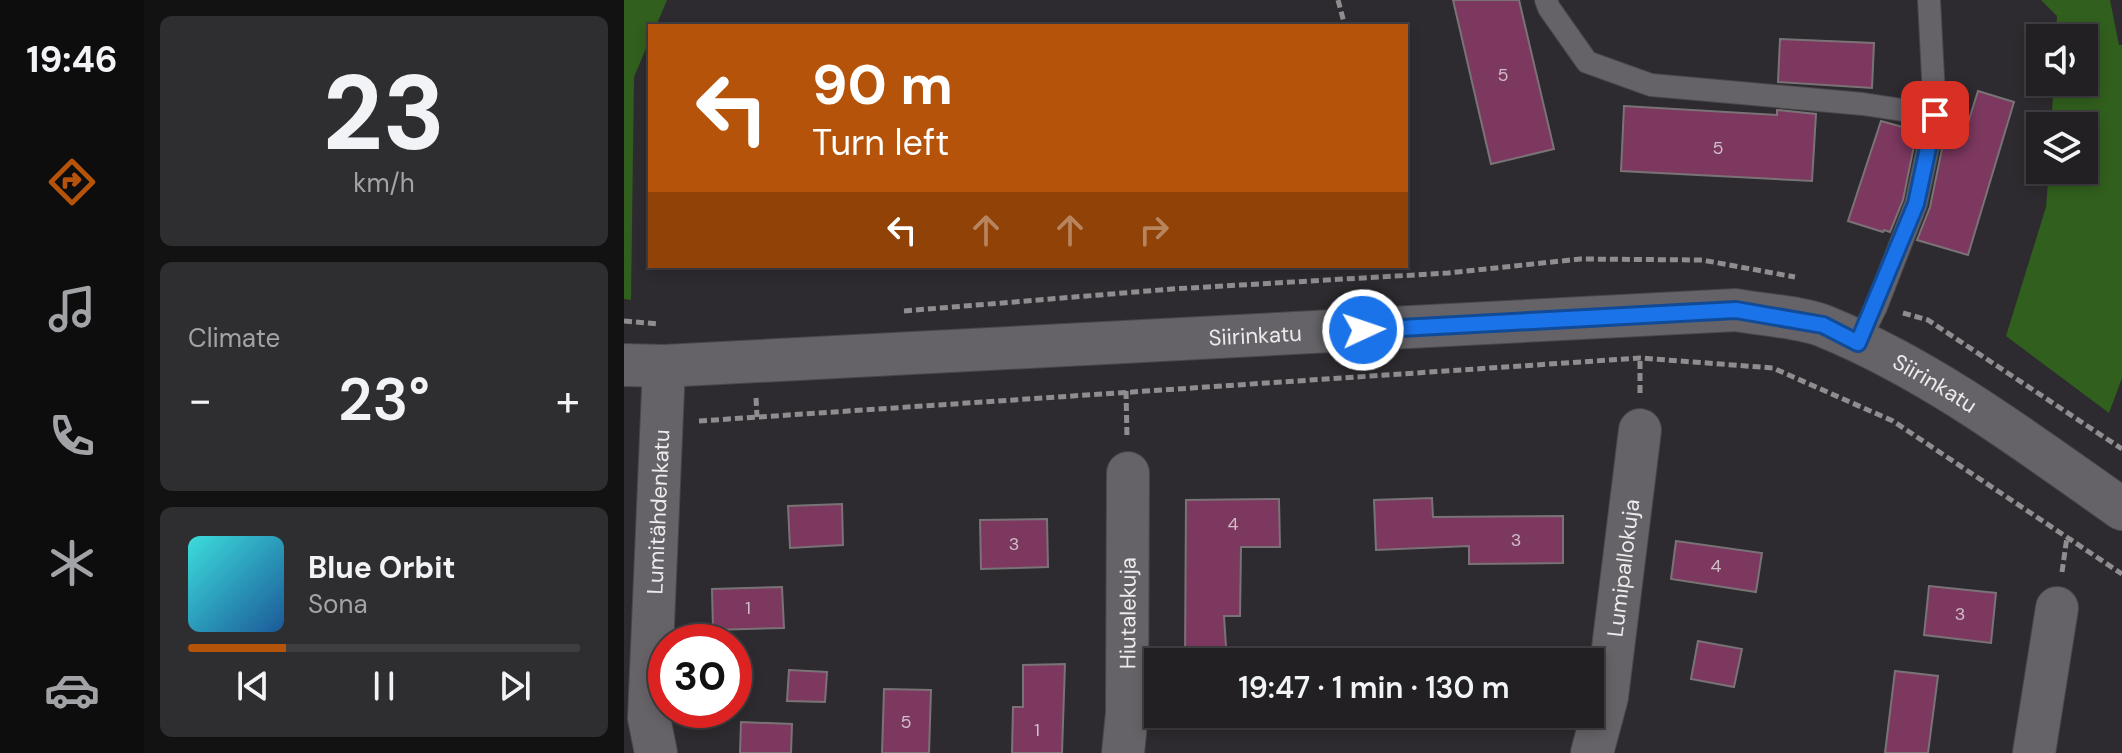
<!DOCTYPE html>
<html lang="en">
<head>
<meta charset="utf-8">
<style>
	:root { --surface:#222023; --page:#2e2d30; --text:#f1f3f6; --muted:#a2a3a6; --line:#3f3e41; --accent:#b45309 }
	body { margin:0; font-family:"DM Sans",sans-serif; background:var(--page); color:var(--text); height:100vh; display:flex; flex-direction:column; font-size:30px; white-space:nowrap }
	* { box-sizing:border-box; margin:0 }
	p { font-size:26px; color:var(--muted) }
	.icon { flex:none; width:44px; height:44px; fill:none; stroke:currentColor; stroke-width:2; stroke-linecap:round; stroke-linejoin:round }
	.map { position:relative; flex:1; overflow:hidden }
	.details { display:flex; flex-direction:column; gap:16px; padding:16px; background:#131213; width:480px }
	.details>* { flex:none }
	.banner { position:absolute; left:24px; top:24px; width:760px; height:244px; border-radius:0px; box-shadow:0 4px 12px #0003,0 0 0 2px var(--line); background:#b45309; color:#fff; overflow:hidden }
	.controls { position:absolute; left:1402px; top:24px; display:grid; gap:16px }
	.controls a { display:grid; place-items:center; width:72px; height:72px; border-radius:0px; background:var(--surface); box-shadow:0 4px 12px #0003,0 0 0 2px var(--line); font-size:40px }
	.speed { position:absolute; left:24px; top:624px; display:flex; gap:16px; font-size:40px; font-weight:700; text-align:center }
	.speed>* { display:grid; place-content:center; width:104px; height:104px; border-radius:50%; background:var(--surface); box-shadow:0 4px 12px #0003,0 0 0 2px var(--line); line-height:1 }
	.speed .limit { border:12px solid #d22; background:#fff; color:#111 }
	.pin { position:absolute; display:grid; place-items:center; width:68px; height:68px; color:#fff; margin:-34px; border-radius:16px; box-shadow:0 4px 12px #0006 }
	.me { position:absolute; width:88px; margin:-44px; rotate:87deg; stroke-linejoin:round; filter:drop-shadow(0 0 6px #0008) }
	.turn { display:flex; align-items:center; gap:28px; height:168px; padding:0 32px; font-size:36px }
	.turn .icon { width:104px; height:104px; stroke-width:2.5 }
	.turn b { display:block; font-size:56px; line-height:68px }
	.lanes { display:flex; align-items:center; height:76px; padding:0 32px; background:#0003; justify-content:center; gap:40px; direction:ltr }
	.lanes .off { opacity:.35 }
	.big { font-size:60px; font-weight:600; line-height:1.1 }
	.details .tile { flex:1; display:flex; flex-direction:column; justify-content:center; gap:12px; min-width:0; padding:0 28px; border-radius:12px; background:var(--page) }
	.details .dial { align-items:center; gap:0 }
	.dial b { font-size:104px; line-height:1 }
	.song { display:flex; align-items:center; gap:24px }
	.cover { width:96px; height:96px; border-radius:12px; background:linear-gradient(135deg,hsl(180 70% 55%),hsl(210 70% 35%)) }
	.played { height:8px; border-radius:4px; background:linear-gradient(90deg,var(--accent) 25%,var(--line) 25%) }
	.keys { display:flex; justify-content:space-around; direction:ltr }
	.heat { display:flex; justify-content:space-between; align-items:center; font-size:44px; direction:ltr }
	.trip { position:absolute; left:520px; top:648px; width:460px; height:80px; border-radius:0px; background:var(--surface); box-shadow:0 4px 12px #0003,0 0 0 2px var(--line); font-weight:600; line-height:80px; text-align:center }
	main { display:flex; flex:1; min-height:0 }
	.menu { display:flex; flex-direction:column; width:144px; justify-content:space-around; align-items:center; background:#0e0d0e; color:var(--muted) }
	.menu .icon { width:56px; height:56px }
	.menu .active { color:var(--accent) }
	.menu b { font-size:36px; color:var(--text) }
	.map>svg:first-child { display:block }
</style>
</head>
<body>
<main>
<nav class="menu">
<b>19:46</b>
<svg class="icon active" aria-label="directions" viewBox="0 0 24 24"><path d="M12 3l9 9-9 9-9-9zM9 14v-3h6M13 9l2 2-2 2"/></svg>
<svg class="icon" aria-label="music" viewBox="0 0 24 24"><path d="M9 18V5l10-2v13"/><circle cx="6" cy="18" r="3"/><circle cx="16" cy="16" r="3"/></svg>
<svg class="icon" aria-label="phone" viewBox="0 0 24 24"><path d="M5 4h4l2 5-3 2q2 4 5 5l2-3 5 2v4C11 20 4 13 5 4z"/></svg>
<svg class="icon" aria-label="climate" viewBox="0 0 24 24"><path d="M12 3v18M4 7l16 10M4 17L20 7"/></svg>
<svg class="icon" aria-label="car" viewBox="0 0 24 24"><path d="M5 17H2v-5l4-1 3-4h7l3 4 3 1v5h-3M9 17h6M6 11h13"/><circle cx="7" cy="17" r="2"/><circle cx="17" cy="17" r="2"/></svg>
</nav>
<section class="details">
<div class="tile dial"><b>23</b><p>km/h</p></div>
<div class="tile"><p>Climate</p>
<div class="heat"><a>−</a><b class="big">23°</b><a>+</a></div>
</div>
<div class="tile">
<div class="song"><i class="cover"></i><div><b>Blue Orbit</b><p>Sona</p></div></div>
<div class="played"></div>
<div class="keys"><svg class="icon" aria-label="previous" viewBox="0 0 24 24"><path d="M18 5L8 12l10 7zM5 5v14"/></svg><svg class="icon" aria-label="pause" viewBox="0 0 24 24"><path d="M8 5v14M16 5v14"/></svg><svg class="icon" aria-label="next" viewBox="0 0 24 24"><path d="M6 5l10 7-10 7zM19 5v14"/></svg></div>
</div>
</section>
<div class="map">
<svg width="1498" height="753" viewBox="0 0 1498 753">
	<rect width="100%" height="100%" fill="#2d2b2f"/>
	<g fill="#315f1d">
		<path d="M0 0H43L32 26H26V39L10 77 7 300 0 299Z"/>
		<path d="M1417 0H1486L1495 45H1498V378L1485 413 1382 336 1422 207 1425 170H1460V126H1427L1430 82H1460V38H1432L1433 16Z"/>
	</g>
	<g fill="#7d3860" stroke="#797376" stroke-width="2">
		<path d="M829 0H895L930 149 867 164Z"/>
		<path d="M1156 39 1250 43 1248 88 1154 82Z"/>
		<path d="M1354 91 1390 102 1344 255 1293 240 1306 207 1320 139 1337 145Z"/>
		<path d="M1000 106 1153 115V110L1192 114 1188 181 997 171Z"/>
		<path d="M1257 121 1293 131 1279 200 1266 232 1260 230 1259 232 1224 221Z"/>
		<path d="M808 498 809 517 939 516V563L845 564V546L752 550 750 500Z"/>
		<path d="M655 499 656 547H617L616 616H600L603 662H561L562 500Z"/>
		<path d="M218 504 219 545 166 548 164 506Z"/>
		<path d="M423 519 424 567 357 569 356 520Z"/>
		<path d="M1052 541 1138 553 1132 592 1047 579Z"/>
		<path d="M1305 586 1372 593 1367 643 1300 635Z"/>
		<path d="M158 587 160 628 89 630 88 589Z"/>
		<path d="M1074 641 1118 649 1110 687 1067 679Z"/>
		<path d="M441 664 438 753H388L389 707H399V665Z"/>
		<path d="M165 670 203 672 201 702 163 701Z"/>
		<path d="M1271 671 1314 676 1304 753H1261Z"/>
		<path d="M260 689 307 690 305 753H258Z"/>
		<path d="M117 722 168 724 167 753H116Z"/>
	</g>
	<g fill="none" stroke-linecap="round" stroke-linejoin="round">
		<defs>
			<g id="lane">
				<path d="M922 0 925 8 963 62 1027 85 1239 104 1311 115"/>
				<path d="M1234 343 1252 307 1292 204 1311 115 1305 0"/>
			</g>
			<g id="street">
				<path id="s1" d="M0 365 40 366 1112 310C1138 315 1179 317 1202 327 1309 371 1404 443 1498 509"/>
				<path id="s2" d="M32 753 25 718 40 366"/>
				<path id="s3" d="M499 753 503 713 504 473"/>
				<path id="s4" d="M968 753 983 697 1016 430"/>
				<path d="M1410 753 1433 608"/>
			</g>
		</defs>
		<use href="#lane" stroke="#48474a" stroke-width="24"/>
		<use href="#street" stroke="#48474a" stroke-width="44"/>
		<g stroke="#8f8d90" stroke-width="5" stroke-dasharray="8 4" stroke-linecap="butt">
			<path d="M714 0 721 26"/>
			<path d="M280 311 548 289 824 273 956 259 1078 260 1171 277"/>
			<path d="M1279 313 1304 320 1498 449"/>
			<path d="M0 321 35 324"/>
			<path d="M502 391 503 438"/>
			<path d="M1016 393V358"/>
			<path d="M132 398 133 417"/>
			<path d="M75 421 1016 358 1149 368 1269 421 1498 574"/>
			<path d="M1438 572 1443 537"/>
		</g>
		<use href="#lane" stroke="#656367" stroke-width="22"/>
		<use href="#street" stroke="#656367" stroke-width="42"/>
	</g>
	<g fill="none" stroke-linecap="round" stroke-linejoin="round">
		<defs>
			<path id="route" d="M739 330 1112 310 1199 325 1234 343 1292 204 1311 115"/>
		</defs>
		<use href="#route" stroke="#114b97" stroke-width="20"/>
		<use href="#route" stroke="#1a73e8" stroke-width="14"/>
	</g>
	<g text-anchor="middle" stroke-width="8" stroke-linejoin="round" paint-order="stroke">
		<g font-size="18" fill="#d0bec9">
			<text x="879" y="81">5</text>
			<text x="1094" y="154">5</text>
			<text x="609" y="530">4</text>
			<text x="892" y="546">3</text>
			<text x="390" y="550">3</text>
			<text x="1092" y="572">4</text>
			<text x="124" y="614">1</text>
			<text x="1336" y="620">3</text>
			<text x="282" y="728">5</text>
			<text x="413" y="736">1</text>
		</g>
		<g font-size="22" fill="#ebeaec" stroke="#232125">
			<text dy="8" stroke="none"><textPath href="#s1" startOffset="632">Siirinkatu</textPath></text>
			<text dy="8" stroke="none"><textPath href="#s1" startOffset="1328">Siirinkatu</textPath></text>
			<text dy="8" stroke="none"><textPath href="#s2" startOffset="242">Lumitähdenkatu</textPath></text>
			<text dy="8" stroke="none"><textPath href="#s4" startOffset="188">Lumipallokuja</textPath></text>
			<text dy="8" stroke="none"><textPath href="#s3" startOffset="140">Hiutalekuja</textPath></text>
		</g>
	</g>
</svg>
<div class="controls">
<a><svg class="icon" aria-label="sound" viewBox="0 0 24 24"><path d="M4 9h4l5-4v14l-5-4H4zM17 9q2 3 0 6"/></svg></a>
<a><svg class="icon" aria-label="layers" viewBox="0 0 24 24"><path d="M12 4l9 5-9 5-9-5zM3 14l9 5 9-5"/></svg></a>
</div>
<div class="speed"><div class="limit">30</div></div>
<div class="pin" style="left:1311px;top:115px;background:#d93025"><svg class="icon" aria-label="arrive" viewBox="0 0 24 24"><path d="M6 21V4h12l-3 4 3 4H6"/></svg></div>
<svg class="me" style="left:739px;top:330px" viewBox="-20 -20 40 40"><circle r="17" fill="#1a73e8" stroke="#fff" stroke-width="3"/><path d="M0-11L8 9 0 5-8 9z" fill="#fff"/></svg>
<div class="trip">19:47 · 1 min · 130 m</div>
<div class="banner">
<div class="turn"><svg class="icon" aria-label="left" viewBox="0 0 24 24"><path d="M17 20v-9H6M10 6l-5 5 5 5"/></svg><div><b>90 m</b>Turn left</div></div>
<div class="lanes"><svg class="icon" aria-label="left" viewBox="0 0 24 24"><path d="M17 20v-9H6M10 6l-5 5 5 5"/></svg><svg class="icon off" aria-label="ahead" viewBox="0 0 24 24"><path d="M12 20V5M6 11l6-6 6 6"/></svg><svg class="icon off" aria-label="ahead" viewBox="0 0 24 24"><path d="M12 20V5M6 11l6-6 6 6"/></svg><svg class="icon off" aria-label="right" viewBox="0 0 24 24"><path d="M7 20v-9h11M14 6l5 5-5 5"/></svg></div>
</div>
</div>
</main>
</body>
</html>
